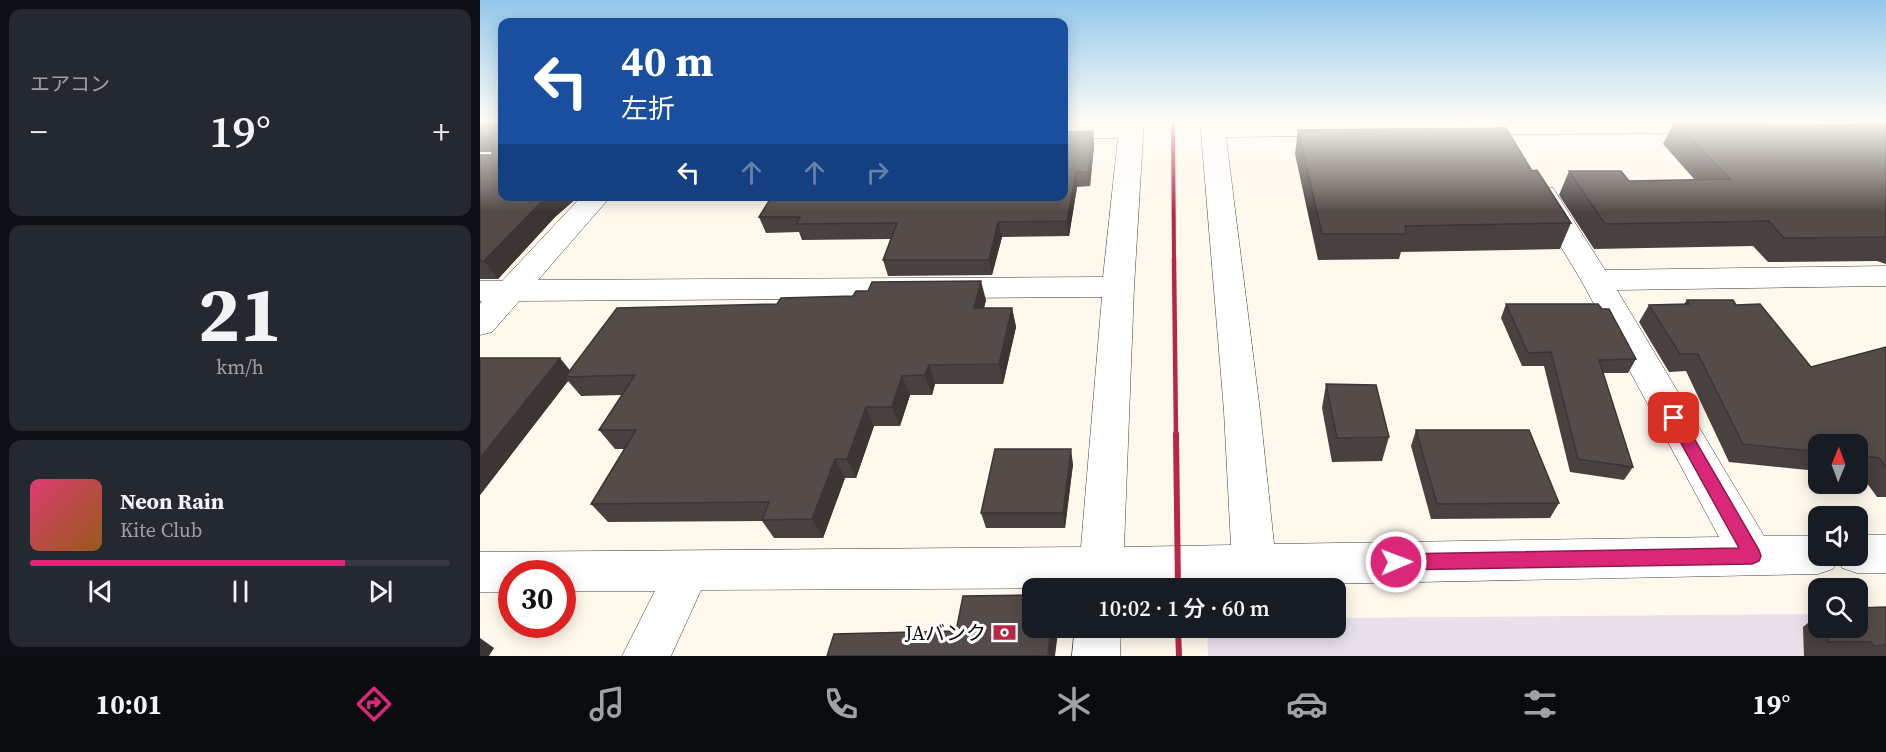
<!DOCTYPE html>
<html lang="ja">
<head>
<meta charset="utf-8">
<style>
	:root { --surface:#171b24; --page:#242831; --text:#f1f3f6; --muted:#9ea1a6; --line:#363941; --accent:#db2777 }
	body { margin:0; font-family:"Source Serif 4","Noto Sans JP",serif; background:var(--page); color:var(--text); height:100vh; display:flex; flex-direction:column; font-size:22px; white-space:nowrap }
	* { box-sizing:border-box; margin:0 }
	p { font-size:20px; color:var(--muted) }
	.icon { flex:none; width:33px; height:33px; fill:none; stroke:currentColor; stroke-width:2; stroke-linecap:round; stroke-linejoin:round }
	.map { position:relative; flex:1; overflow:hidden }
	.side { display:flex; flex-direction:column; gap:9px; padding:9px; background:#0d0f14; width:480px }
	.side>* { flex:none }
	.guide { position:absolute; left:18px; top:18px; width:570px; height:183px; border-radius:12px; box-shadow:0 3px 15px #0003; background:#1a4fa0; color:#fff; overflow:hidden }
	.needle { width:39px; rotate:1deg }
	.controls { position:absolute; left:1328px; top:434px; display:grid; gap:12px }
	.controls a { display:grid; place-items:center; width:60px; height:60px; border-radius:12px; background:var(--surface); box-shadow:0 3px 15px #0003; font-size:30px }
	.speed { position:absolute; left:18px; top:560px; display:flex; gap:12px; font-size:30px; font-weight:700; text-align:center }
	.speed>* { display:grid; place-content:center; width:78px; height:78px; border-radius:50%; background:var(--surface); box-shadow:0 3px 15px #0003; line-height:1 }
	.speed .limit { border:9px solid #d22; background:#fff; color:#111 }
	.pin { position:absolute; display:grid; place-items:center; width:51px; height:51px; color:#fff; margin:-26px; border-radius:12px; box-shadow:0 3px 9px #0006 }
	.me { position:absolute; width:66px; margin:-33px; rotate:89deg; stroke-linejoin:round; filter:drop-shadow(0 0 4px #0008) }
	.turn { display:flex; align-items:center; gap:21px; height:126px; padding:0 24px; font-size:27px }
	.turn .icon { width:78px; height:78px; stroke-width:2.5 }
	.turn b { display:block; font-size:42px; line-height:51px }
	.lanes { display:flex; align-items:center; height:57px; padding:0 24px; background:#0003; justify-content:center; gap:30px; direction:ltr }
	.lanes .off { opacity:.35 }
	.big { font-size:45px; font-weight:600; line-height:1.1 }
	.side .card { flex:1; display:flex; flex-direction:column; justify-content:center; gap:9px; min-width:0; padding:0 21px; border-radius:12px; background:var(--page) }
	.side .dial { align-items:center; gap:0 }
	.dial b { font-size:78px; line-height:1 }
	.song { display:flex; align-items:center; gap:18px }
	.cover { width:72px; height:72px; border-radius:9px; background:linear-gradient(135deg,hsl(340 70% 55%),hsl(30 70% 35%)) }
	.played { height:6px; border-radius:3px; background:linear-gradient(90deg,var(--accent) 75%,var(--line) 75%) }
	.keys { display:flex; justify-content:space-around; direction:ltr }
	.heat { display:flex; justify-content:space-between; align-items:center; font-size:33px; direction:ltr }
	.trip { position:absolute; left:542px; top:578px; width:324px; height:60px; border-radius:12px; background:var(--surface); box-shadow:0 3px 15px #0003; font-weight:600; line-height:60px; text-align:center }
	.tab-bar { display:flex; height:96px; justify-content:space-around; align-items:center; background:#090b0e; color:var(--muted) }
	.tab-bar .icon { width:42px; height:42px }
	.tab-bar .active { color:var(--accent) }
	.tab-bar b { font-size:27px; color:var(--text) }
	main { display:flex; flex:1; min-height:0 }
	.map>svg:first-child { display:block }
</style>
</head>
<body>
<main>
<section class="side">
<div class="card"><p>エアコン</p>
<div class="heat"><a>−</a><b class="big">19°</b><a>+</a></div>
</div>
<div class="card dial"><b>21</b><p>km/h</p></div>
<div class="card">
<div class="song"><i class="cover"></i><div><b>Neon Rain</b><p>Kite Club</p></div></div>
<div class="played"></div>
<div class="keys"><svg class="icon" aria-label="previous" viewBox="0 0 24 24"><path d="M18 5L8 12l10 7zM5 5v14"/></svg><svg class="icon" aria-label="pause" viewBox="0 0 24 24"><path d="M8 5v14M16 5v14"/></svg><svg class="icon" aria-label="next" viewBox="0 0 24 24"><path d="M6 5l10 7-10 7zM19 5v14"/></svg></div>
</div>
</section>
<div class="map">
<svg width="1406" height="656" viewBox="0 0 1406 656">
	<rect width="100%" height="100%" fill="#fff8ec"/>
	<path fill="#e8e0eb" d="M1338 614V627H1377L1406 656H728L727 627H855V618Z"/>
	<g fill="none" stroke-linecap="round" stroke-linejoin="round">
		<defs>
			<g id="minor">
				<path d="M640 120H664L654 287 644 547 751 545 744 411 720 120H744V123L1406 120V131L746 137 780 411 794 544 1239 537 1101 280 1049 194 1053 188 1063 186 1073 188 1125 270 1406 266V286L1137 290 1284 536H1338V555H1377V535H1406V573H1377L1362 568 1358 559 1353 569 1338 574 642 588 221 590 191 656H142L175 591H82V573H32V592H0V552L601 547 622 297 39 301 12 332 0 335V304L2 301H0V281H22L102 196H131L58 280 623 277 638 138H584V124H640Z"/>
				<path d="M595 627H641L640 656H592Z"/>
			</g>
		</defs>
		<use href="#minor" stroke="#3f3f3f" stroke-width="1"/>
		<use href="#minor" fill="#fff" fill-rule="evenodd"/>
		<path stroke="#b82844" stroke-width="4" d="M693 120 694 260"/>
		<path stroke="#b82844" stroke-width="4.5" d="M694 259 696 436"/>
		<g stroke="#b82844" stroke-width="6">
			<path d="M696 434 698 588"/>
			<path d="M698 627 699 656"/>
		</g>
	</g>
	<g fill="#49413f">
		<path d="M0 120H22V196H99L75 217 18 279H0V155H12V152H0Z"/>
		<path d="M1194 122 1287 126 1406 124V264L1397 261 1288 262 1273 246 1114 249 1079 195 1089 171 1149 181 1215 180 1183 144Z"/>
		<path d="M818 130 1052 171 1091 223 1080 249 921 252 919 259 838 260 815 154Z"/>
		<path d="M613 131 614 146 610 186 597 187 589 236 522 237 512 275 408 276 403 260 411 239 322 240 319 232 286 233 279 217Z"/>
		<path d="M506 300 504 308H532L536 327 523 384H455L452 395H430L420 426H394L376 478H365L343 538H294L282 521 128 522 111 504 144 449H135L119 430 142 395 101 396 88 381 0 495V358L90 370Z"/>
		<path d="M1207 300 1256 305 1331 367 1406 347V497H1397L1381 475H1377V444H1338V471L1249 462 1206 371 1189 372 1159 322 1169 305 1204 304Z"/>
		<path d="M1026 304 1156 359 1148 373H1123L1153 467 1144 480 1090 472 1064 366H1042L1021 318Z"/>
		<path d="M846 384 909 437 902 461 852 462 842 408Z"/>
		<path d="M936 430 1079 503 1070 518 951 519 931 446Z"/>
		<path d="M593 464 585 528H506L501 513Z"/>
		<path d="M1406 607V656H1324L1323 627 1338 615V627H1377Z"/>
	</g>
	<g fill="#3c3533">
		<path d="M613 131 614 146 610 186 608 172Z"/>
		<path d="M596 172 597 187 589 236 587 221Z"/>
		<path d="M67 196H99L75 217 18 279 4 261Z"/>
		<path d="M518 222 522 237 512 275 509 260Z"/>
		<path d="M501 281 506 300 499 327 494 308Z"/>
		<path d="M532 308 536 327 523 384 519 364Z"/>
		<path d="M80 358 93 374 85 377 88 381 0 495V458Z"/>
		<path d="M449 365 455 384 452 395 445 375Z"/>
		<path d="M422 376 430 395 420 426 412 407Z"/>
		<path d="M386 407 394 426 376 478 367 459Z"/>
		<path d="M591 449 593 464 585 528 583 513Z"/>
		<path d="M355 459 365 478 343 538 332 519Z"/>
		<path d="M571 627H576L578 632 575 656H568Z"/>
		<path d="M0 638 14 648 9 656H0Z"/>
	</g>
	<g fill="#554c49" stroke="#3c3533" stroke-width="1.5">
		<path d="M0 120H22V196H67L4 261H0V155H12V136H0Z"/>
		<path d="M1282 121 1287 126 1406 124V237L1304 238 1289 221 1125 224 1089 171H1141L1149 181 1250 179 1194 122Z"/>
		<path d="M1026 128 1052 171 1057 170 1091 223 925 226 926 234H842L818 130Z"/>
		<path d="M613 131 608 172H596L587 221 518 222 509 260H403L417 223 316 224 320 217H279L292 196H584V132Z"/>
		<path d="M501 281 494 308H532L519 364 449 365 445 375 422 376 412 407H386L367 459H355L332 519 282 520 289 502 111 504 156 430H119L155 375 85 377 137 308 297 304 301 298 373 296 376 291H388L392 282Z"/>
		<path d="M1207 300H1253L1256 305 1280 304 1331 367 1406 347V467L1399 458 1377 455V444H1338V452L1263 444 1218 354H1200L1169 305 1209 304Z"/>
		<path d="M1026 304H1118L1122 309H1129L1156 359 1119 360 1153 467 1098 459 1071 352 1048 353Z"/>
		<path d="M0 358H80L0 458Z"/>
		<path d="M846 384 896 385 909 437 857 438Z"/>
		<path d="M936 430H1049L1079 503 957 504Z"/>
		<path d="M515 449H591L583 513H501Z"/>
		<path d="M552 595V627H571L568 656H347L354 634 476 631 483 596Z"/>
		<path d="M1406 607V645L1394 646 1391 642H1348L1347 627H1377V608Z"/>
	</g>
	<linearGradient id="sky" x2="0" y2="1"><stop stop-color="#92c8ed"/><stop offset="0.57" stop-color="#fffcf6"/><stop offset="1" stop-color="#fffcf6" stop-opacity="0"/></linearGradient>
	<rect width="1406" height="212" fill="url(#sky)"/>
	<path fill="#db2777" stroke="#8e194d" stroke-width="1.5" d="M1194 412 1200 414 1279 550 1281 556 1279 561 1272 564 916 570 910 568 908 562 910 556 916 554 1259 548 1187 418Z"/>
	<defs>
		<symbol id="bank-bare" viewBox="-9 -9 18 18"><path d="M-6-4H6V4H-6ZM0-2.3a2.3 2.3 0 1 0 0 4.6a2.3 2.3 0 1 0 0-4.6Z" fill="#b82844" stroke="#fff" stroke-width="2.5" paint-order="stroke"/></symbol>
	</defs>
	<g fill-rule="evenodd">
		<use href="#bank-bare" x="508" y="616" width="33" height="33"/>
	</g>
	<g text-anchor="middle" stroke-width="6" stroke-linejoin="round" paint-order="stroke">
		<g font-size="20" fill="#0c0c0c" stroke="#fff" text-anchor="end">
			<text x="506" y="640">JAバンク</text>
		</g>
	</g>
</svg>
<div class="controls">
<a><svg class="needle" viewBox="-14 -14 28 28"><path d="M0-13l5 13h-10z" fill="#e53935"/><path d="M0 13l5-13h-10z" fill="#9ea1a6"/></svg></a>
<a><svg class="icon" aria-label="sound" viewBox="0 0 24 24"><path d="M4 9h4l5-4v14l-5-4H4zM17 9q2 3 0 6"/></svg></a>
<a><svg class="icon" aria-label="search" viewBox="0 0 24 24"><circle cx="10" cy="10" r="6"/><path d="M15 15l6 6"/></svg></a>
</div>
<div class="speed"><div class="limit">30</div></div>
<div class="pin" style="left:1194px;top:418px;background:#d93025"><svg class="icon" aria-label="arrive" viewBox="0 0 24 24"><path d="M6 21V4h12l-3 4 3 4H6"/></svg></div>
<svg class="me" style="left:916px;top:562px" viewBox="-20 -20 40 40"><circle r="17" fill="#db2777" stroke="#fff" stroke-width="3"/><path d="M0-11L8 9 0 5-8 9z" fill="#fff"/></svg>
<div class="trip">10:02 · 1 分 · 60 m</div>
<div class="guide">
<div class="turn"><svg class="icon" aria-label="left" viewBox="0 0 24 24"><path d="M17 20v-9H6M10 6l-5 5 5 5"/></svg><div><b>40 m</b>左折</div></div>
<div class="lanes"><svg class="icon" aria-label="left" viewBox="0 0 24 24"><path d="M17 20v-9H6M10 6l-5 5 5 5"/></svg><svg class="icon off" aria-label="ahead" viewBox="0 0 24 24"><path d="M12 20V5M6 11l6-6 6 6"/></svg><svg class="icon off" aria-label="ahead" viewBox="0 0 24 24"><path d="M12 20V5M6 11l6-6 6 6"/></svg><svg class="icon off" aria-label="right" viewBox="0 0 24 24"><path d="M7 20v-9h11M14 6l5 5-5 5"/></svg></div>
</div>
</div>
</main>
<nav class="tab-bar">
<b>10:01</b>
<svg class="icon active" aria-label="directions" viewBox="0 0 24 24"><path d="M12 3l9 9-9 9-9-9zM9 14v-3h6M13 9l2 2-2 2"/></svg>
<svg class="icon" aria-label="music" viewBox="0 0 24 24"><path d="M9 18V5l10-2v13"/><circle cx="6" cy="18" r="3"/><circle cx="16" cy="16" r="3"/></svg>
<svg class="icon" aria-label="phone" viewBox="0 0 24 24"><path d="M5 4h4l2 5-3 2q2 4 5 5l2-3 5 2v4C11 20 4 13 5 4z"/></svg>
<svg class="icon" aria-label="climate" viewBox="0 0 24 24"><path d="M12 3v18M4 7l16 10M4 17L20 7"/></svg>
<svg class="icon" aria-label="car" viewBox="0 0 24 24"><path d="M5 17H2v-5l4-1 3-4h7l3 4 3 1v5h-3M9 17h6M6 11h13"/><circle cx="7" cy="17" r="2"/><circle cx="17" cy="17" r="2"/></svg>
<svg class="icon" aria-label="filters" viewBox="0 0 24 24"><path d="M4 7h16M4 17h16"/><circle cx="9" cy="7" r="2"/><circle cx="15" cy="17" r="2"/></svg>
<b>19°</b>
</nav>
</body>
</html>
